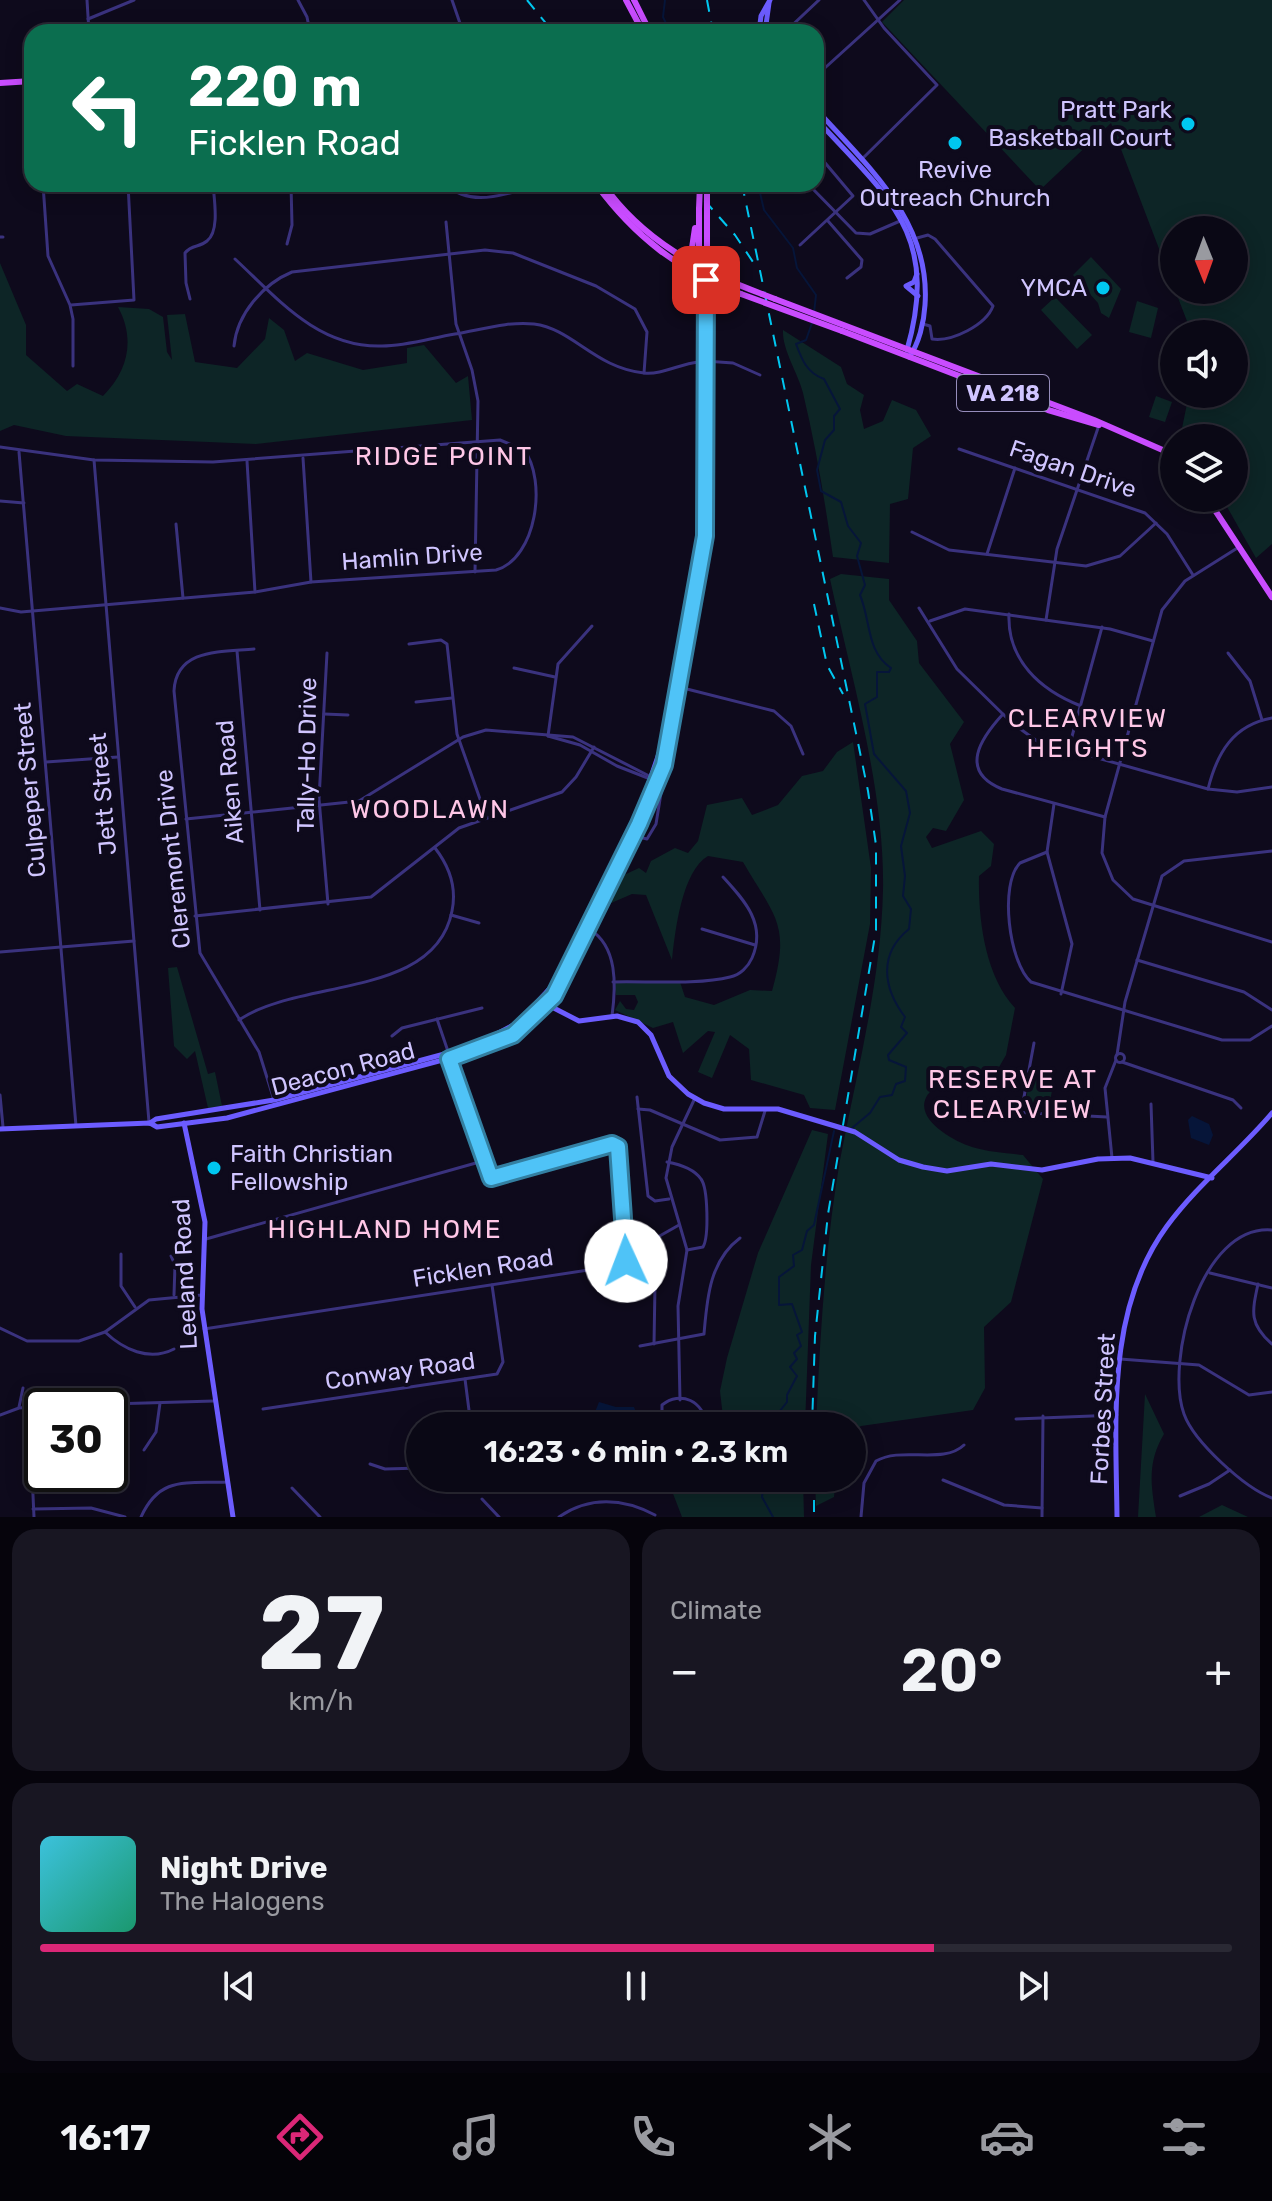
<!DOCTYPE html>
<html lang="en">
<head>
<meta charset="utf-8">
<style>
	:root { --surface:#0a0815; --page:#181622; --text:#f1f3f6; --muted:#999aa0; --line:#2a2934; --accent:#db2777 }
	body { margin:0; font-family:Rubik,sans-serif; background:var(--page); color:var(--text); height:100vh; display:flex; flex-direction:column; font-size:30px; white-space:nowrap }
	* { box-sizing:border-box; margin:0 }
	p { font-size:26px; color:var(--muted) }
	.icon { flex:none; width:44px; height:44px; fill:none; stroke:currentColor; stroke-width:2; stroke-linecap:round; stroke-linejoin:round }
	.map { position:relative; height:1517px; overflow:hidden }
	.sheet { display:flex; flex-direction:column; gap:12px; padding:12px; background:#06040c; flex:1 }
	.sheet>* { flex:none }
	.banner { position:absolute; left:24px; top:24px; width:800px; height:168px; border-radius:24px; box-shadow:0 4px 20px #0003,0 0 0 2px var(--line); background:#0b6e4f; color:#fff; overflow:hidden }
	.needle { width:52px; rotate:179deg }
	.fabs { position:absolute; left:1160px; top:216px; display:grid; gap:16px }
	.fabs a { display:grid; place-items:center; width:88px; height:88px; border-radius:50%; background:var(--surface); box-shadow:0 4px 20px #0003,0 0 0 2px var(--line); font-size:40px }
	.speed { position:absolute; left:24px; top:1388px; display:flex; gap:16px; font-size:40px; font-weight:700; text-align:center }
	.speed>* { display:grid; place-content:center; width:104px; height:104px; border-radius:50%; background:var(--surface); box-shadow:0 4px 20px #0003,0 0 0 2px var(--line); line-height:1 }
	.speed .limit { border:4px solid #111; border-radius:12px; background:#fff; color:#111 }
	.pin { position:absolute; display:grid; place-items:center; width:68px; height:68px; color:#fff; margin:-34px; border-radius:16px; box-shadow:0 4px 12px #0006 }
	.me { position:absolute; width:88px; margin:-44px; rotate:358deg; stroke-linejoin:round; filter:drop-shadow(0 0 6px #0008) }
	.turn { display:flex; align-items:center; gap:28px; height:168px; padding:0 32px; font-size:36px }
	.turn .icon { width:104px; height:104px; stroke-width:2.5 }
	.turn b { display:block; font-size:56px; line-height:68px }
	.big { font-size:60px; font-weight:600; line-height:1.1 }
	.sheet .widget { flex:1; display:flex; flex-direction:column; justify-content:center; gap:12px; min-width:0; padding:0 28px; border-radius:24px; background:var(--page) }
	.sheet .dial { align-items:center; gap:0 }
	.dial b { font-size:104px; line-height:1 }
	.song { display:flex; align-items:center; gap:24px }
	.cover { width:96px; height:96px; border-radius:12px; background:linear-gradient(135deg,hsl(190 70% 55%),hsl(160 70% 35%)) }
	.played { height:8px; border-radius:4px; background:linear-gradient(90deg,var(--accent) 75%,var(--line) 75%) }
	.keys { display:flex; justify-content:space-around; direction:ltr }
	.heat { display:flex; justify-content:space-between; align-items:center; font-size:44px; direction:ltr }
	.sheet .tiles { flex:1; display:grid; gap:12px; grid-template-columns:1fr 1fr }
	.widget:last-child { grid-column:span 2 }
	.trip { position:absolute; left:406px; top:1412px; width:460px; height:80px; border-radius:40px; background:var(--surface); box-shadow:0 4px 20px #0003,0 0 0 2px var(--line); font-weight:600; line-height:80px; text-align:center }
	.menu { display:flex; height:128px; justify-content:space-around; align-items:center; background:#040308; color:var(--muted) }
	.menu .icon { width:56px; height:56px }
	.menu .current { color:var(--accent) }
	.menu b { font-size:36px; color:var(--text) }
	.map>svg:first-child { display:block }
</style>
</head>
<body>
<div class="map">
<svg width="1272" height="1517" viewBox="0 0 1272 1517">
	<rect width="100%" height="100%" fill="#0e0a1c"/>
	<g fill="#0d2526">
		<path d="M904 0H1272V544L1256 558 1222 498H1234V438H1180L1189 394H1234V334H1192L1175 290H1234V230H1174V288L1111 123 1040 190 882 22Z"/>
		<path d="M1091 257 1121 289 1109 318 1101 313 1098 303 1073 275Z"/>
		<path d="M0 263 26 325V355L67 391 77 384 103 396C129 370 135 338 118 307L149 309 163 317 167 352 172 360 167 315 185 314 195 362 237 368 265 339 269 318 284 330 295 361 307 353 363 370 407 363V348L424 345 456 383 468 376 472 420 256 444 66 436 14 425 0 431Z"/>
		<path d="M1055 297 1092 335 1077 349 1041 310Z"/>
		<path d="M1137 301 1158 308 1151 338 1129 332Z"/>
		<path d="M783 330 841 367 847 384 864 395 860 410 864 429 883 421 892 400 916 410 931 436 913 448 908 499 890 504 889 563 833 557C825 502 816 447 803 393 798 373 782 350 783 330Z"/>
		<path d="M1156 396 1172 402 1165 422 1149 417Z"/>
		<path d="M841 574 889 579V600L917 641 919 663 964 722 950 744 964 800 946 831 933 828 926 837 932 848 981 831 994 844 991 866 979 876C978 919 985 976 1015 1008L1006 1055 995 1074C976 1076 949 1075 934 1088 904 1113 950 1140 972 1147 988 1152 1006 1153 1023 1155L1043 1179 1011 1302 984 1327 985 1388 973 1410 861 1426 852 1431V1426H816C820 1337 825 1247 840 1160 857 1071 881 981 883 890 885 791 851 676 830 579Z"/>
		<path d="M853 742 871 868 870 924 835 1110 810 1108 804 1095 751 1080 749 1049 730 1035 712 1078 698 1072 715 1032 708 1031 683 1053 673 1022 653 1028 615 1010 620 1001 626 1009 634 1010 638 1002 635 995H616L614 983 680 982 685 997 714 1005 750 990 772 991C791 924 775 917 743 862L708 856C682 871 675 931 672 960L646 895 632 894 609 904 624 875 639 868 646 873 651 861 675 848 688 853 698 841 707 805 742 798 752 815 778 805 802 776 823 771 837 752Z"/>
		<path d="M177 967 208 1074 215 1072 222 1106 208 1108 195 1051 187 1059 174 1046 168 968Z"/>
		<path d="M1030 1074 1054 1080 1048 1112 1025 1107Z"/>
		<path d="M812 1130 828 1134 811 1265 805 1426H724L720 1391 727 1358 758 1253Z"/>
		<path d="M1145 1394 1164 1434C1147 1463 1151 1484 1156 1517H1138Z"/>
		<path d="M667 1478H803L804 1517H682Z"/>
		<path d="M815 1478H836L834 1497 816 1506Z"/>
		<path d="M1222 1505 1248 1517H1199Z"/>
	</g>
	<g fill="#061539">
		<path d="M1192 1116 1209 1124 1213 1135 1209 1145 1191 1138 1188 1120Z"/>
		<path d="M599 1402 616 1407H634L640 1423 635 1426 602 1423 595 1412Z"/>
	</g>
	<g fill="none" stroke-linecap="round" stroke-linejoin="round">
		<g stroke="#061539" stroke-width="2">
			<path d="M665 0 663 17 670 32"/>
			<path d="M758 184 764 210 793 248 797 268 816 295 814 313"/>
			<path d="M812 323 806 340 796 344C802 360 807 373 824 379L840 409 834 416V430L825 440 817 470 821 491 841 502 848 526 861 543 857 556 865 585 860 595C871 621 866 651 891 668L889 672H877V697L865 704 874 754 906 791 910 813 901 846 905 876 903 896 911 909 909 929C878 954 883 988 905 1017L901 1027 907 1033 888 1055 889 1060 906 1067 905 1081 896 1084 892 1095 880 1097 870 1113 852 1128"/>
			<path d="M768 1426 787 1402V1395L797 1376 790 1367 797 1359 794 1353 801 1346 797 1335 802 1332 792 1304 779 1305V1277L794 1266 793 1255 802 1250 807 1231 814 1225 834 1131"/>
			<path d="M773 1517 762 1497 764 1480 775 1478"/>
		</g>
		<g stroke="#3a327e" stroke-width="3">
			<path d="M87 0 89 32"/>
			<path d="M298 0 307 17 310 32"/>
			<path d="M452 0 463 32"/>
			<path d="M88 19 134 0"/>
			<path d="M785 32 819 0"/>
			<path d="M816 76 900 0"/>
			<path d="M861 160 937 85 884 28 864 0"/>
			<path d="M43 184 48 256 70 305 73 319V366"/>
			<path d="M445 184C478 213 514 187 552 184"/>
			<path d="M808 184 856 233 870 234 900 221"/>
			<path d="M828 221 862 260 861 267 847 278"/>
			<path d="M446 222 456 324 472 370 478 401 475 572"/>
			<path d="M0 237H3"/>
			<path d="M917 238 928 235 935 239 993 306C986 325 952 342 932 339L930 326 923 324"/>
			<path d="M287 244 292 225 291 184"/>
			<path d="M800 245 853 196 816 152"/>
			<path d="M235 259C278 299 318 348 382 346 407 346 431 338 455 334 480 330 508 321 534 324 573 329 595 368 644 373 661 375 680 364 698 362"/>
			<path d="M190 299 186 283 185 253C192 244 199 248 207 241 220 231 214 199 213 184"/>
			<path d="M71 305 134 300 128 184"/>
			<path d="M234 346C237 314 263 284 292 272L485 250 513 253 596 286 635 309 647 332 644 373"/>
			<path d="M705 361 733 363 760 375"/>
			<path d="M0 447 94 460 213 462 500 440 524 450C547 480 537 558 496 570L311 582 255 592 21 612 0 608"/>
			<path d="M959 449 1145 513 1167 534 1193 575"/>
			<path d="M19 452 76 1126"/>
			<path d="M303 458 311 582"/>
			<path d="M94 460 149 1122"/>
			<path d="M247 461 255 592"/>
			<path d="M0 501 24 503"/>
			<path d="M176 524 183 598"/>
			<path d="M912 532 949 550 1086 566 1120 556 1156 523"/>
			<path d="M1239 547 1185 581 1162 610 1105 817 1102 853 1113 880 1133 899 1272 942"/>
			<path d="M987 554 1015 468"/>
			<path d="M919 608 957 669 1012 723 1037 741 1208 789 1237 792 1272 787"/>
			<path d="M1009 614C1007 660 1040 690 1081 706"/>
			<path d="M1046 620 1057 549 1099 425"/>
			<path d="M930 621 965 609 1110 629 1153 641"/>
			<path d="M409 644 441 640 447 644 457 734 486 816"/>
			<path d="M254 649C222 652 176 648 174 691L200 953 259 1052 274 1100"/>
			<path d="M237 651 260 910"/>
			<path d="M327 653 319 799 328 904"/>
			<path d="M1228 653 1250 681 1262 720"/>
			<path d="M514 668 555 677"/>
			<path d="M679 687 774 711 791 726 803 754"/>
			<path d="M416 702 452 698"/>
			<path d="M324 714 348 715"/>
			<path d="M1003 714C981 738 958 771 1002 789L1105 817"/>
			<path d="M548 736 558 664 592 626"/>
			<path d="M548 736 580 745 617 766 658 782"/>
			<path d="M1068 751 1102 627"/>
			<path d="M46 762 118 757"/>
			<path d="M1208 789C1217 753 1233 725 1272 718"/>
			<path d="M1054 804 1047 852 1072 944 1061 994"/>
			<path d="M186 819 359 801 463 737 486 730 573 737 657 780"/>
			<path d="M643 838 647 839 656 824 662 787 658 782"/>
			<path d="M1047 852 1020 863C999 884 1009 963 1031 982L1222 1040H1250L1272 1026"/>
			<path d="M451 915 479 923"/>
			<path d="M195 916 371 897 459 828 562 792 576 777 594 747"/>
			<path d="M589 929C618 946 616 986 612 1016"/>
			<path d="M702 929 755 945"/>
			<path d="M0 952 134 941"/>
			<path d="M1137 960 1244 992 1272 1010"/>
			<path d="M613 982C646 981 699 985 730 977 740 975 748 967 752 958 767 924 744 900 723 877"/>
			<path d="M239 1020C300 978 435 999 452 911 457 887 449 866 435 848"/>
			<path d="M392 1036 402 1028 482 1008"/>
			<circle cx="1120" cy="1058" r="4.5"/>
			<path d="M1117 1055 1125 1002 1162 876 1184 861 1272 851"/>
			<path d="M1122 1062 1233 1100 1241 1108"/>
			<path d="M0 1095 3 1127"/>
			<path d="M637 1097 648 1196 655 1201 669 1199"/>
			<path d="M1151 1104 1153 1162"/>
			<path d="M638 1109 650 1110 720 1140 757 1137 765 1111"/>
			<path d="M970 1110 1107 1117"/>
			<path d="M1021 1113 1034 1043"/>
			<path d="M1112 1158 1105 1088 1116 1060"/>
			<path d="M667 1162C678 1164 694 1169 701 1179 708 1188 709 1237 703 1247L687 1250"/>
			<path d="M1272 1230C1201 1224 1165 1361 1184 1414 1194 1442 1245 1488 1272 1498"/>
			<path d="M206 1239 483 1161"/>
			<path d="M121 1254V1286L135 1307"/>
			<path d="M171 1256 175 1265 174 1295"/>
			<path d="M1210 1273 1272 1288"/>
			<path d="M1258 1284C1252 1312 1249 1324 1272 1344"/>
			<path d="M0 1328 27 1341H79L105 1332 149 1300 202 1295"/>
			<path d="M204 1329 621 1265 626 1261 618 1147 612 1144 491 1178 437 1019"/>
			<path d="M105 1332C123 1349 149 1362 174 1349"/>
			<path d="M654 1344 655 1285 649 1242 679 1225"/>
			<path d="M640 1346 704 1334C707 1300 709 1261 740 1238"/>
			<path d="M1120 1359 1199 1365 1249 1395 1272 1392"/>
			<path d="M465 1379 471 1426"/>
			<path d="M680 1400 678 1306 687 1250 666 1178 672 1147 695 1098"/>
			<path d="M42 1406 214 1401"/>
			<path d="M19 1407 23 1388"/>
			<path d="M29 1407 34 1517"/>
			<path d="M263 1409 497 1374 503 1362 492 1285"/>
			<path d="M0 1415 19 1408 42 1406"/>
			<path d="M1016 1419 1117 1415"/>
			<path d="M662 1426V1405C680 1390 705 1401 706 1426"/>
			<path d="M144 1450 156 1432 160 1403"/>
			<path d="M370 1464 385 1469 420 1468"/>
			<path d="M943 1480 1004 1505 1042 1508"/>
			<path d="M292 1488 320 1517"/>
			<path d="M1180 1496 1209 1484 1230 1470"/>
			<path d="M482 1499 499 1517"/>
			<path d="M33 1509 91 1508 125 1517"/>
			<path d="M141 1517C160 1475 187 1484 227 1482"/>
			<path d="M559 1517C589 1496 623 1498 655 1515"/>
			<path d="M861 1517 864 1483 876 1461C902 1446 943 1465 964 1445"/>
			<path d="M1042 1517 1043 1416"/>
		</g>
		<g stroke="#6c5cff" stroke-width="5">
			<path d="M759 32 761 16 770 0"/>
			<path d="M765 32 769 3"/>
			<path d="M816 109C868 167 931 221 925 305 924 322 919 344 909 357"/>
			<path d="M816 119C889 198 940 234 907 350"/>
			<path d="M917 274 914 282 906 286 918 296"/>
			<path d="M544 1003 579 1021 617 1016 638 1022 651 1035 669 1076 688 1094 704 1103 724 1109H778L855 1132 899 1160 923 1167 947 1171 991 1164 1042 1170 1098 1159 1130 1158 1212 1178"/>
			<path d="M150 1123 156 1119 274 1100 474 1046 519 1022 553 985 642 803 666 733 699 536V276"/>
			<path d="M184 1123 205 1222 202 1309 233 1517"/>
			<path d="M0 1129 150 1123 157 1127 227 1118 476 1051 524 1028 559 989 652 796 672 734 705 536 706 280"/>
			<path d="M1117 1517C1116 1419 1106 1309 1167 1226 1197 1185 1239 1152 1272 1113"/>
		</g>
		<g stroke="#c94cff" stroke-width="6">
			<path d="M626 0 643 32"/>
			<path d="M634 0 650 32"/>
			<path d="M0 83 32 81"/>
			<path d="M596 184C634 236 680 272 741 294"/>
			<path d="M603 184C642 240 700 271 762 294"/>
			<path d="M678 253 692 248 695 228"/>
			<path d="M699 270V209"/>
			<path d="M707 273V217"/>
			<path d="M775 299 1094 420 1174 455"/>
			<path d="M706 313 713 295 725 289"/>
			<path d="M842 331 1048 410 1099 425"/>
			<path d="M1207 498 1272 597"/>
		</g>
		<g stroke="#00c7f0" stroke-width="2" stroke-dasharray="12 10" stroke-linecap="butt">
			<path d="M527 0 553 32"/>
			<path d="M707 0 713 32"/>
			<path d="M690 184 735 235 755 265"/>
			<path d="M742 184 868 791 876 845V930L828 1214 815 1336 812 1426"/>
			<path d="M814 604 827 665 843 694"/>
			<path d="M814 1478V1517"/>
		</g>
		<g stroke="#c94cff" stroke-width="6">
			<path d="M707 188V217"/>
			<path d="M699 209 700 184"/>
			<path d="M741 294 842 331"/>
			<path d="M762 294 775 299"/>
		</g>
	</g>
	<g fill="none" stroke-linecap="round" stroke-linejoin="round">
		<defs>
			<path id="route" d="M626 1261 618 1147 612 1144 491 1178 449 1059 513 1035 554 996 639 824 664 765 705 536 706 280"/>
		</defs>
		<use href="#route" stroke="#337fa1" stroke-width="20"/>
		<use href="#route" stroke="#4fc3f7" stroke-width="14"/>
	</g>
	<g fill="#00c7f0" stroke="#0e0a1c" stroke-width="3">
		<circle cx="1188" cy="124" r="8"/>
		<circle cx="955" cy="143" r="8"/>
		<circle cx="1103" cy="288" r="8"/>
		<circle cx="214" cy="1168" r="8"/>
	</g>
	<g text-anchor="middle" stroke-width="8" stroke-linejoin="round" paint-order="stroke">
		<rect fill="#0e0a1c" stroke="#968dbb" stroke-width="2" x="957" y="375" width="92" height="36" rx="6"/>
		<g font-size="22" font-weight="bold" fill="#d0c5ff">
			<text x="1003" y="401">VA 218</text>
		</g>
		<g font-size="24" fill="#d0c5ff" stroke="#0e0a1c" text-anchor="end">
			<text x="1172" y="118">Pratt Park<tspan x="1172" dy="28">Basketball Court</tspan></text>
			<text x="955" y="178" text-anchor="middle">Revive<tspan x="955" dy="28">Outreach Church</tspan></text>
			<text x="1087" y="296">YMCA</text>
			<text x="230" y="1162" text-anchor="start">Faith Christian<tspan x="230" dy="28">Fellowship</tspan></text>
		</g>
		<g font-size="24" fill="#d0c5ff" stroke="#0e0a1c">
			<text transform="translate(1073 469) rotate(19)" y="8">Fagan Drive</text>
			<text transform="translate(412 557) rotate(-4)" y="8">Hamlin Drive</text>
			<text transform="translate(307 755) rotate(-89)" y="8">Tally-Ho Drive</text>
			<text transform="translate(230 782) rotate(-95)" y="8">Aiken Road</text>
			<text transform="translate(30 790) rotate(-95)" y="8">Culpeper Street</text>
			<text transform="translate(103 794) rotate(-95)" y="8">Jett Street</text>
			<text transform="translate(173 859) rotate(-96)" y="8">Cleremont Drive</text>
			<text transform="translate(343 1069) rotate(-15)" y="8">Deacon Road</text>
			<text transform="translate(483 1268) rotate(-9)" y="8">Ficklen Road</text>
			<text transform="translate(185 1274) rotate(-93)" y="8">Leeland Road</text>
			<text transform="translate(400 1371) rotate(-8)" y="8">Conway Road</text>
			<text transform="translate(1103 1409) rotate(-87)" y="8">Forbes Street</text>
		</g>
		<g font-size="26" letter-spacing="2" fill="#ffc7e7" stroke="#0e0a1c">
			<text x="444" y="465">RIDGE POINT</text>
			<text x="1088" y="727">CLEARVIEW<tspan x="1088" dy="30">HEIGHTS</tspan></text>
			<text x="430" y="818">WOODLAWN</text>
			<text x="1013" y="1088">RESERVE AT<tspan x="1013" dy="30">CLEARVIEW</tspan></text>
			<text x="385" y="1238">HIGHLAND HOME</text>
		</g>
	</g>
</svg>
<div class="fabs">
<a><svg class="needle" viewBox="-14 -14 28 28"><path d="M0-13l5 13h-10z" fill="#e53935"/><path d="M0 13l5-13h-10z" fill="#999aa0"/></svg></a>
<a><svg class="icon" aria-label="sound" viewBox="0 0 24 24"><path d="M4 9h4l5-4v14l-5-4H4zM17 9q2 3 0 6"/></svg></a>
<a><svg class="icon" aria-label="layers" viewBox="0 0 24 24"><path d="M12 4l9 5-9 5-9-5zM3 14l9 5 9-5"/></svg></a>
</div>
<div class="speed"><div class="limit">30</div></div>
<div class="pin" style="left:706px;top:280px;background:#d93025"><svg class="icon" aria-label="arrive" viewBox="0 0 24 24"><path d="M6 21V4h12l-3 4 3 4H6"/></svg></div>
<svg class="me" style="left:626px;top:1261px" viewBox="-20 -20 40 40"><circle r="19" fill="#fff"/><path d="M0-13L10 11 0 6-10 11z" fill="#4fc3f7"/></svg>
<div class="trip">16:23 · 6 min · 2.3 km</div>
<div class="banner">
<div class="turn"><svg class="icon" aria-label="left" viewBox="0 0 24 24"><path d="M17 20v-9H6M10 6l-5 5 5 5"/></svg><div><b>220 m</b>Ficklen Road</div></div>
</div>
</div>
<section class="sheet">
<div class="tiles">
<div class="widget dial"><b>27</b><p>km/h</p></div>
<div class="widget"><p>Climate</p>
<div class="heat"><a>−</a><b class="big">20°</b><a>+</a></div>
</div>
<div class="widget">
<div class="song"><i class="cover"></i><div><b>Night Drive</b><p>The Halogens</p></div></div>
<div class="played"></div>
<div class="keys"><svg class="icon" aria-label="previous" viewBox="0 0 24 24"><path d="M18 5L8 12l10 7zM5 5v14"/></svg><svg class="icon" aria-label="pause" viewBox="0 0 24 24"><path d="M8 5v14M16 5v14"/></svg><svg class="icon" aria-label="next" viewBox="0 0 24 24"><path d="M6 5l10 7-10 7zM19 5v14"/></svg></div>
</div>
</div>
</section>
<nav class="menu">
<b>16:17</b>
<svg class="icon current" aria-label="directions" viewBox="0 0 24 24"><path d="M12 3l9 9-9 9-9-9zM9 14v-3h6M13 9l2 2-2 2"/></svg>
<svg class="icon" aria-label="music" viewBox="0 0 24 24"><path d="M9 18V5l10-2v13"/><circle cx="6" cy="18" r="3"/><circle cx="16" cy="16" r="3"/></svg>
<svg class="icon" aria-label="phone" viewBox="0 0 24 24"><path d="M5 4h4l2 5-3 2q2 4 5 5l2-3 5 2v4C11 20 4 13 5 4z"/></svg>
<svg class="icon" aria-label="climate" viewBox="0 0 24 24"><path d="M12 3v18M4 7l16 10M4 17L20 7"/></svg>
<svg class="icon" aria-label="car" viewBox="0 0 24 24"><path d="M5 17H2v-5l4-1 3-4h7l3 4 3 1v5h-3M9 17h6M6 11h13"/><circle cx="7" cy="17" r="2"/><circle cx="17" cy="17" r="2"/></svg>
<svg class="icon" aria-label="filters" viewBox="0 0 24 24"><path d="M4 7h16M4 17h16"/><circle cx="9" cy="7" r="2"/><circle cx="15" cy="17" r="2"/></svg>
</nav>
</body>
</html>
